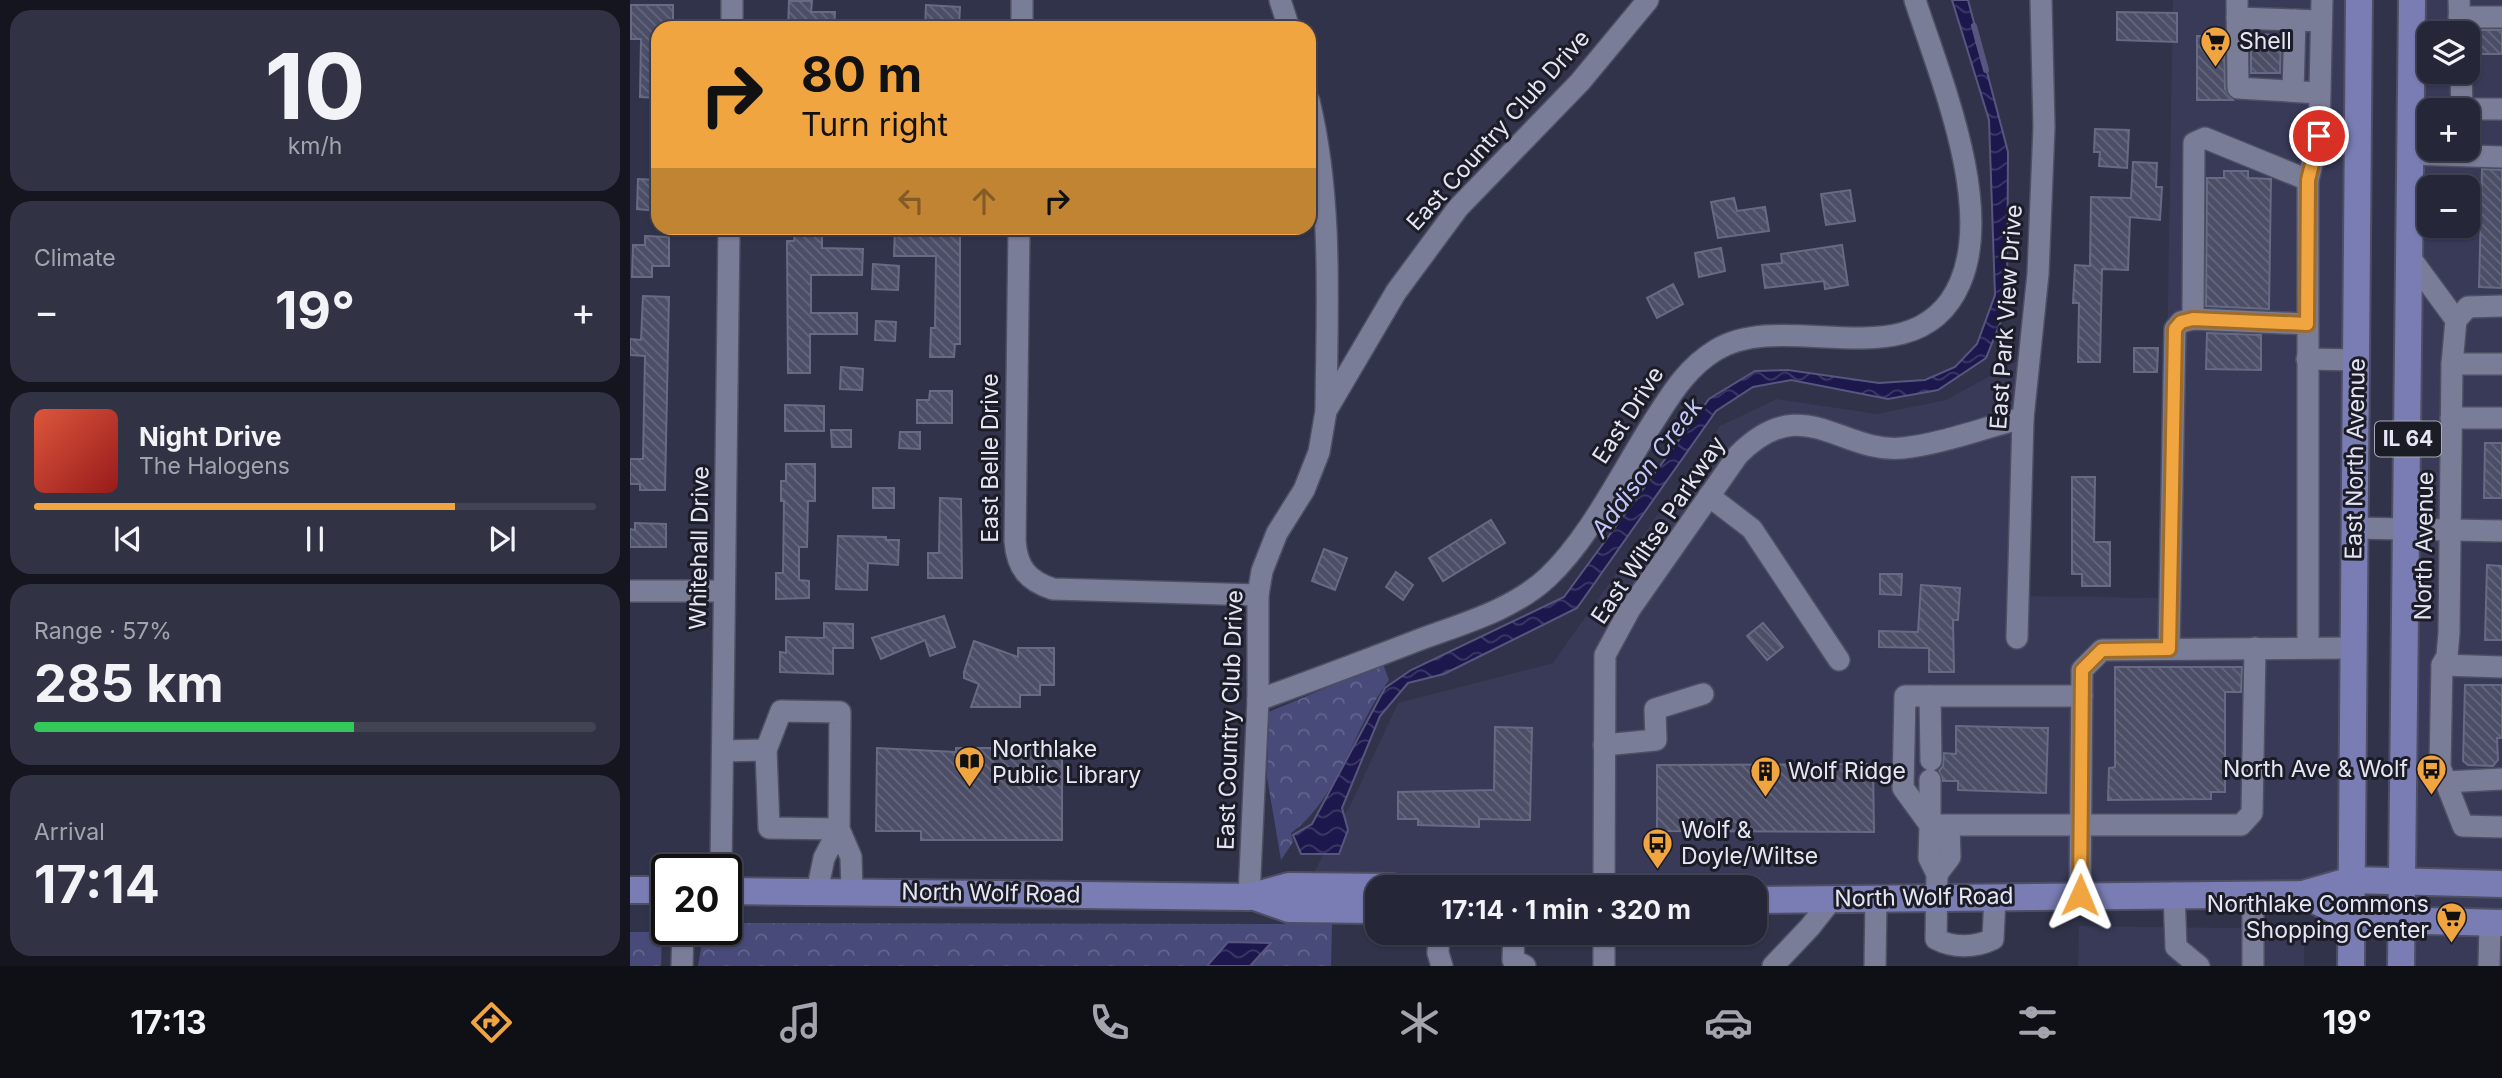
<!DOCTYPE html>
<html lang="en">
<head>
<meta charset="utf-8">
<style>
	:root { --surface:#252638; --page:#313243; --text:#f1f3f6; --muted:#a3a5ae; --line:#424353; --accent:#f1a540 }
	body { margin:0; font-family:Inter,sans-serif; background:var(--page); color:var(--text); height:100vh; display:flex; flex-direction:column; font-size:26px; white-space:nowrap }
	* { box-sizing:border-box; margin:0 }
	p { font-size:23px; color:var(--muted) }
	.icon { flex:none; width:38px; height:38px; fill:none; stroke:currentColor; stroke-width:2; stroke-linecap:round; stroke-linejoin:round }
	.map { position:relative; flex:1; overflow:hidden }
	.side { display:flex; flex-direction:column; gap:10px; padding:10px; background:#14151f; width:630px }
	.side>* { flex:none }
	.hud { position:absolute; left:21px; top:21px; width:665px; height:214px; border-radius:21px; box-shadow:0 2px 5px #0004,0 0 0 2px var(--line); background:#f1a540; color:#111; overflow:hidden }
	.controls { position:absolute; left:1787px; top:21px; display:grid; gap:14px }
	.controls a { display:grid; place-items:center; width:63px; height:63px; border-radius:14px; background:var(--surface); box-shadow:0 2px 5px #0004,0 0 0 2px var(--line); font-size:35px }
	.speed { position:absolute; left:21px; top:854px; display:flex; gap:14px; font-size:35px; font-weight:700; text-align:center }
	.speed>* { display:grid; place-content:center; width:91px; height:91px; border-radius:50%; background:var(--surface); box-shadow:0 2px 5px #0004,0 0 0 2px var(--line); line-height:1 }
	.speed .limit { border:4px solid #111; border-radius:10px; background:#fff; color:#111 }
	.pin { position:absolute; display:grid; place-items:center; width:60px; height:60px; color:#fff; margin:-30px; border:4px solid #fff; border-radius:50%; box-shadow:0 2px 7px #0007 }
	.me { position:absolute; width:77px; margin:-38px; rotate:1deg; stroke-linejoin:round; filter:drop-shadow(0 0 5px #0008) }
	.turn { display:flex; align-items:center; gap:24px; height:147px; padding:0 35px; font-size:32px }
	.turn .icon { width:91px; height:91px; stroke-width:2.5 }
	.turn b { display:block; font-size:49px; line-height:60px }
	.lanes { display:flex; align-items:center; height:66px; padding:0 35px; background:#0003; justify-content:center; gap:35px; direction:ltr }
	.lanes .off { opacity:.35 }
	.big { font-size:52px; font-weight:700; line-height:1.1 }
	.side .tile { flex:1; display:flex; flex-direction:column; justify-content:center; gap:10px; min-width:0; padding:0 24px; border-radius:21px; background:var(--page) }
	.side .dial { align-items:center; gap:0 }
	.dial b { font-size:91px; line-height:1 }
	.song { display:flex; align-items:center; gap:21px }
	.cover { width:84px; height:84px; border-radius:10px; background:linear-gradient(135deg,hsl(10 70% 55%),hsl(0 70% 35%)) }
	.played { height:7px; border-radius:4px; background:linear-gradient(90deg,var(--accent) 75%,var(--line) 75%) }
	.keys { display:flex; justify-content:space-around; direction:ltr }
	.heat { display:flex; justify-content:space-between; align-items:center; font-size:38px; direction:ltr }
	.charge { height:10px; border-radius:5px; background:linear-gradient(90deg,#34c759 57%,var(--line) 0) }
	.trip { position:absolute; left:735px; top:875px; width:402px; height:70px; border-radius:21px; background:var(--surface); box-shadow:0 2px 5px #0004,0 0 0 2px var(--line); font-weight:700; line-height:70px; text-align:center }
	.tab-bar { display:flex; height:112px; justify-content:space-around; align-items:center; background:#0f0f16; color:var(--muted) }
	.tab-bar .icon { width:49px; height:49px }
	.tab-bar .selected { color:var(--accent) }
	.tab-bar b { font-size:32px; color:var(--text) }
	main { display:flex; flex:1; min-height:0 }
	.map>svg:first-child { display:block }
</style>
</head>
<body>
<main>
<section class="side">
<div class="tile dial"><b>10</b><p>km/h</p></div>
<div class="tile"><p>Climate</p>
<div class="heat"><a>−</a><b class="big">19°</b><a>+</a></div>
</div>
<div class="tile">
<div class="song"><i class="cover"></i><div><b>Night Drive</b><p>The Halogens</p></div></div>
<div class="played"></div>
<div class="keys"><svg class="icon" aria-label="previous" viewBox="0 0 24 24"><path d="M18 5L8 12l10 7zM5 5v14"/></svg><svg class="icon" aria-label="pause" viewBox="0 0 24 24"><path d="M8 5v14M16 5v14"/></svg><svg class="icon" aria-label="next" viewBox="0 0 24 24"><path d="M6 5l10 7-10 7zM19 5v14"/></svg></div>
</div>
<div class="tile"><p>Range · 57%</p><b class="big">285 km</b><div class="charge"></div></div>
<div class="tile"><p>Arrival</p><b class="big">17:14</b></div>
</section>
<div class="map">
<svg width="1872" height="966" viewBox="0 0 1872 966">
	<defs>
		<pattern id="park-crowns" width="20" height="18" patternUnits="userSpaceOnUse" patternTransform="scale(1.75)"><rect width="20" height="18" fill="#484b79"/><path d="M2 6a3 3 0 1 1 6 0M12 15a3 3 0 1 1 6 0" fill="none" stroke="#62658d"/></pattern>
		<pattern id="water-waves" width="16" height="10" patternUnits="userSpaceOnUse" patternTransform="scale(1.75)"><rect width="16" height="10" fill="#1c184d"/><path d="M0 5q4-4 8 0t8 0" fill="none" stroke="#3d3a67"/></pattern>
		<pattern id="building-back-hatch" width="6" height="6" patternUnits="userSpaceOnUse" patternTransform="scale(1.75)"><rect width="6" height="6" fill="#4b4e66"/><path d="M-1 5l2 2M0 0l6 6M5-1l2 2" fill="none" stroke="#65687c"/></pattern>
	</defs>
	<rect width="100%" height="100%" fill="#31334a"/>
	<g fill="#383a58" fill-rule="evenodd">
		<path d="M1543 0H1729L1721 900 1125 887H747L670 898 722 802 768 703 923 663 1090 426 1147 399 1247 414 1316 400 1400 354 1388 596 1533 598Z"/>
		<path d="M1783 0H1872V966H1771ZM1799 33H1838V72H1799ZM1799 110H1838V149H1799ZM1799 187H1838V226H1799Z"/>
		<path d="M1449 926 1674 929V966H1448Z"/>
	</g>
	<g fill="url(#park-crowns)">
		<path d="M753 664 759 680C724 726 708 800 661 833L663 842 651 860 637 777 639 712Z"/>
		<path d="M96 923 702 924 701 966H68L73 937 80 929H96Z"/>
		<path d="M0 932H32L31 966H0Z"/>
	</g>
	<g fill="url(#water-waves)" stroke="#58567f" stroke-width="2">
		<path d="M1322 0H1338L1378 152 1377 306 1356 358 1308 390 1258 399 1161 380 1123 387 1086 411 947 608 814 674 778 683 750 716 712 808 718 830 709 854H671L663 835 682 824 755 688 781 670 934 597 1079 399 1125 371 1158 370 1249 383 1295 380 1325 367 1347 344 1365 295 1359 120Z"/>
		<path d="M598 942 641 943 620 966H577Z"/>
	</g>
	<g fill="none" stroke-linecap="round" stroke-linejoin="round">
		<path stroke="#58567f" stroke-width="6" d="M1344 26 1356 70"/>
	</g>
	<g fill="url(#building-back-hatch)" stroke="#676a84" stroke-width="2">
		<path d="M159 1H182L181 12H205L204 28H158Z"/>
		<path d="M1 5H43V28H28V98L10 97 11 39H1Z"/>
		<path d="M296 5 330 7 329 28H295Z"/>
		<path d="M1487 12 1547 13V42L1487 40Z"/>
		<rect x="1849" y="30" width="23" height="24"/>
		<path d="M1621 34 1651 35 1650 73H1621Z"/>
		<path d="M1567 36H1594L1595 89 1603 100H1567Z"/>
		<path d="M1465 129 1499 130 1497 168 1469 166 1470 152H1464Z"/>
		<path d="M1503 162 1527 163 1526 187H1532L1530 220 1500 217 1498 270 1472 269 1470 362H1448L1449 303H1443L1445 265 1460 266 1461 197 1501 198Z"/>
		<path d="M1852 169 1872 170V288L1849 287Z"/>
		<path d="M1594 171H1618V178L1641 179 1639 309 1576 306 1577 178H1594Z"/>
		<path d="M8 179 28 180V211L7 209Z"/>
		<path d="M1220 190 1225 221 1196 225 1191 194Z"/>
		<path d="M1104 198 1107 211 1135 207 1139 231 1088 238 1081 202Z"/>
		<path d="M265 228H330V344H325L324 357H300L301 328H305L306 256H264Z"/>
		<path d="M165 230H192V248L233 249 232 275H181V313H227V334H180V373H158L157 241H164Z"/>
		<path d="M15 236 39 237V266H22V277H2L3 245H15Z"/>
		<path d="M1212 245 1218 285 1195 289 1194 281 1135 288 1132 265 1152 263 1151 254Z"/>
		<path d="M1091 248 1095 271 1069 277 1065 253Z"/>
		<path d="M243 264 269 266 268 290 242 289Z"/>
		<path d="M1043 284 1053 304 1027 318 1017 298Z"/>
		<path d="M13 296 39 297 35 490H10V484H0V459H13L15 356 0 355V339L11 340Z"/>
		<path d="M246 321 266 322 265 341 245 340Z"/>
		<path d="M1577 333 1631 335V370L1576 369Z"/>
		<path d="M1504 348H1528L1527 372H1504Z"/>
		<path d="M211 367 233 369 232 390 210 389Z"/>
		<path d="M300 391H322V423H287V400H299Z"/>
		<path d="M155 405 194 406V431H155Z"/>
		<path d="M201 430H221V447H202Z"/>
		<path d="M270 432H290V449L269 448Z"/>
		<path d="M1855 443H1872V498H1854Z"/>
		<path d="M156 464H185V501H178L177 547H169V580L179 581V598L146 599V573H153L154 501H151V481H156Z"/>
		<path d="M1442 477H1465L1464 542H1480V586H1452V574H1442Z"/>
		<rect x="243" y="488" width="21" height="20"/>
		<path d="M310 498 331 499 332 578H298V553H309Z"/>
		<path d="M861 520 875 543 813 581 799 558Z"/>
		<path d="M5 523 36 524V547H0V529L5 530Z"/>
		<path d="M208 536 256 537V540H269L268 565 238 563 237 590 206 589Z"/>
		<path d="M694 549 717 558 705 590 682 581Z"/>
		<path d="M1857 565 1872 566V640H1855Z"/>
		<path d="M766 572 783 585 773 600 756 587Z"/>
		<path d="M1250 574H1272L1271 595 1250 594Z"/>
		<path d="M1291 585 1330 588 1328 620H1323L1324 672H1299V648L1249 647V631L1288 632Z"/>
		<path d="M314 616 325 647 300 656 295 640 251 659 242 638Z"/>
		<path d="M194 623 223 624V648H203V674L150 672V652L156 653V637L194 638Z"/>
		<path d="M1133 623 1153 647 1137 660 1117 636Z"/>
		<path d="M344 641 388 657V648H424V685H410V695H390V707H341L349 684 334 678V672Z"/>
		<path d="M1485 667H1612L1611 692H1595V792H1581V799L1478 800 1479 768 1485 767Z"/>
		<path d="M1835 685H1872V738H1867L1868 760 1863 766 1838 765 1833 761Z"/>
		<path d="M1326 726 1418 728 1416 793 1328 790V781H1313L1309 771 1313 766 1314 753 1326 754Z"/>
		<path d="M865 727 902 728 900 820 849 819V827L788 825V819H768V792L864 790Z"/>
		<path d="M247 748 326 752V748H432V840H291V831H246Z"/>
		<path d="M1243 764 1244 832 1027 831V765Z"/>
	</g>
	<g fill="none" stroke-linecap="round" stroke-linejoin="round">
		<defs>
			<g id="minor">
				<path d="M650 0 659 28"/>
				<path d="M1607 0 1608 88 1689 93"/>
				<path d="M1829 0 1830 33"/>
				<path d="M1829 17H1872"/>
				<path d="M1607 18 1691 21"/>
				<path d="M102 28V0"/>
				<path d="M392 28V0"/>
				<path d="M1831 72 1832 110"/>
				<path d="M1663 91 1665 20"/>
				<path d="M679 101C703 200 697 307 696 409"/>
				<path d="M1832 109H1872"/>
				<path d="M1780 154 1872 157"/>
				<path d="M389 228 385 541C387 568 398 581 423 589L628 595"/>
				<path d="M1779 256 1826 320 1822 364 1819 633 1817 656 1812 665 1810 767 1833 826 1872 827"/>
				<path d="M1563 319 1564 143 1575 138 1678 180"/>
				<path d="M1826 320 1838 307 1872 306"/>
				<path d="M1677 359 1726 360"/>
				<path d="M1822 364H1872"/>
				<path d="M1821 418H1872"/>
				<path d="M1079 496 1122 529 1209 660"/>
				<path d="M1724 528 1872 531"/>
				<path d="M0 591H94"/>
				<path d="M1387 638 1393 418 1408 274 1414 127 1411 0"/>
				<path d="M1678 648V180L1689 136 1692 0"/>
				<path d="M1539 649 1545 329 1551 322 1563 319 1677 324"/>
				<path d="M1812 665 1872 667"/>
				<path d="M1300 696 1301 760"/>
				<path d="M628 700C681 681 734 661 786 641 831 624 881 611 917 578 959 539 991 473 1022 424 1040 396 1056 368 1086 350 1157 307 1287 383 1330 283 1364 205 1310 77 1285 0"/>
				<path d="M974 745 1026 740 1025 709 1073 694"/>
				<path d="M136 750 139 828 209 829"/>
				<path d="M93 751 136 750 151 711 210 712 209 829 221 857 222 891"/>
				<path d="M1300 780V825H1611L1622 813 1625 648"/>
				<path d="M1816 782 1872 779"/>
				<path d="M91 870 99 228"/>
				<path d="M1307 874 1320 857 1319 826"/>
				<path d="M974 887 975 655 1000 609 1108 455C1173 389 1210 454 1273 448 1311 444 1356 427 1393 418"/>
				<path d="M187 892 194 858 209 829"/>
				<path d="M1544 893 1546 947 1569 966"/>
				<path d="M1450 895 1452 670 1472 650 1724 648"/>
				<path d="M1365 896 1363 939C1345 948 1323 948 1306 939L1307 874 1299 858 1300 825 1273 788 1275 696H1452"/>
				<path d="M619 897 628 700V595L632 571 647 533 674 490 689 452 696 411 766 292 828 208 950 82 1018 0"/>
				<path d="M809 933 808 953 812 966"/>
				<path d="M884 933 883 960 895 966"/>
				<path d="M52 966 53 929"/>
				<path d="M974 966V933"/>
				<path d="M1143 966 1180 927 1202 899"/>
				<path d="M1245 966 1246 898"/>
				<path d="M1623 966V894"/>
				<path d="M1859 966 1860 923"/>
			</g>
			<g id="major">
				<path d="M0 890H37"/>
				<path d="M96 891 619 897 659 886 762 887"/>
				<path d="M1673 894 1721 919 1872 923"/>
				<path d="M625 897 659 909 747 910"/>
				<path d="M1125 900 1673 894 1722 880 1872 884"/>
				<path d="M1721 966 1729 0"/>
				<path d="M1771 966 1782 0"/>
			</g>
		</defs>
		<use href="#minor" stroke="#4e4f63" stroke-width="24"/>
		<use href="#major" stroke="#4e4f63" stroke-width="30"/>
		<use href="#minor" stroke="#7a7d97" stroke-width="21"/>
		<use href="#major" stroke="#797db4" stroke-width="26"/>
	</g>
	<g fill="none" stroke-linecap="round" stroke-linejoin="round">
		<defs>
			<path id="route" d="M1450 895 1452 670 1472 650 1539 649 1545 329 1551 322 1563 319 1677 324 1678 180 1689 136"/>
		</defs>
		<use href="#route" stroke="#9d6b2a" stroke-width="18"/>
		<use href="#route" stroke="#f1a540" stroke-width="12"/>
	</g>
	<defs>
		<symbol id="supermarket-pin" viewBox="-11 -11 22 30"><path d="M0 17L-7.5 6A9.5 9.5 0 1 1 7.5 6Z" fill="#f1a540" stroke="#1b1c26"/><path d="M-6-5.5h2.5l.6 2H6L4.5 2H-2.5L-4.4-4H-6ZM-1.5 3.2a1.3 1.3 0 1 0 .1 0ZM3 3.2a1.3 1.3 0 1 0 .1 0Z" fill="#111"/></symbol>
		<symbol id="library-pin" viewBox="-11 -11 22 30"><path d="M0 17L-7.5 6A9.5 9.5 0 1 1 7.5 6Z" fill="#f1a540" stroke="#1b1c26"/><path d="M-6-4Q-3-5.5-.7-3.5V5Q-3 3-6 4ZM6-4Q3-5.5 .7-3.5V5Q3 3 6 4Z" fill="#111"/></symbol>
		<symbol id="bus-pin" viewBox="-11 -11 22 30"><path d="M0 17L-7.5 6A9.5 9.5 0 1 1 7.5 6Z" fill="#f1a540" stroke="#1b1c26"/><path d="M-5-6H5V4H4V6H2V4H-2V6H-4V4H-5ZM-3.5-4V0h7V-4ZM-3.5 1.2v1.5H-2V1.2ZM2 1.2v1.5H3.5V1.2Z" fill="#111"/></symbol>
		<symbol id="building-pin" viewBox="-11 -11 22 30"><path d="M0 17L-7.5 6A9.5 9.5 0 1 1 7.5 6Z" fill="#f1a540" stroke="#1b1c26"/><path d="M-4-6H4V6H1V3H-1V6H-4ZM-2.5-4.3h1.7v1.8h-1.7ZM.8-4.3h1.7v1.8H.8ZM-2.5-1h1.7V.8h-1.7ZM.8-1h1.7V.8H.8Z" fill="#111"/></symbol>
	</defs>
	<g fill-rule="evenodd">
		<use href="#supermarket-pin" x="1568" y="24" width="35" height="47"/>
		<use href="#library-pin" x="322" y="744" width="35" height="47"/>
		<use href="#bus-pin" x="1784" y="752" width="35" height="47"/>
		<use href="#building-pin" x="1118" y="754" width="35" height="47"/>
		<use href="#bus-pin" x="1010" y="826" width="35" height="47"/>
		<use href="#supermarket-pin" x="1804" y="900" width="35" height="47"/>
	</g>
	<g text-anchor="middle" stroke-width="6" stroke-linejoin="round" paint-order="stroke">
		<rect fill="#1b1c26" stroke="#a8a9b7" stroke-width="2" x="1745" y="421.5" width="66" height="35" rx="5"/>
		<g font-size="21" font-weight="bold" fill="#e4e6f5">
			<text x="1778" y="446">IL 64</text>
		</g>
		<g font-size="23" fill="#e4e6f5" stroke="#1b1c26" text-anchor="start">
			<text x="1609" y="49">Shell</text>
			<text x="362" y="757">Northlake<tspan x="362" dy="26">Public Library</tspan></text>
			<text x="1778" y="777" text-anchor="end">North Ave &amp; Wolf</text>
			<text x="1158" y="779">Wolf Ridge</text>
			<text x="1051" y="838">Wolf &amp;<tspan x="1051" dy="26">Doyle/Wiltse</tspan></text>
			<text x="1799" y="912" text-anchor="end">Northlake Commons<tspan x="1799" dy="26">Shopping Center</tspan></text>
		</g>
		<g font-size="23" fill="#e4e6f5" stroke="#1b1c26">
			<text transform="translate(868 130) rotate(-48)" y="8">East Country Club Drive</text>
			<text transform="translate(1376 317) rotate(-86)" y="8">East Park View Drive</text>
			<text transform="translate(998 415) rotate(-57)" y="8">East Drive</text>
			<text transform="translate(360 458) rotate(-90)" y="8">East Belle Drive</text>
			<text transform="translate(1725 459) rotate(-89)" y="8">East North Avenue</text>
			<text transform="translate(1028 530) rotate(-56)" y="8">East Wiltse Parkway</text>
			<text transform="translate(1794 546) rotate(-89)" y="8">North Avenue</text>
			<text transform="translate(69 548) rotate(-89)" y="8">Whitehall Drive</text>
			<text transform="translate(600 720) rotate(-88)" y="8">East Country Club Drive</text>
			<text transform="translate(361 893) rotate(1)" y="8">North Wolf Road</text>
			<text transform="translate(1294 897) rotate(-1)" y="8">North Wolf Road</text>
		</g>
		<g font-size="24" font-style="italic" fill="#c2c8fd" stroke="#1b1c26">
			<text transform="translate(1017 468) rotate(-53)" y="8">Addison Creek</text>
		</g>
	</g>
</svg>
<div class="controls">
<a><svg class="icon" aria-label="layers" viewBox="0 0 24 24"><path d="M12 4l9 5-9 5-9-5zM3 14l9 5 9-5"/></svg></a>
<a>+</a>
<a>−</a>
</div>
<div class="speed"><div class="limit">20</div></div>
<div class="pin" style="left:1689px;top:136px;background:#d93025"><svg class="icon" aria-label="arrive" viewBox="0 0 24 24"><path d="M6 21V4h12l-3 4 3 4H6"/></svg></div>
<svg class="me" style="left:1450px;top:895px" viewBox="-20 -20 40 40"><path d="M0-17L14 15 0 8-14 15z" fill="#f1a540" stroke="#fff" stroke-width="4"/></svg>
<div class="trip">17:14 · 1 min · 320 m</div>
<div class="hud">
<div class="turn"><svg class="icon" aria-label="right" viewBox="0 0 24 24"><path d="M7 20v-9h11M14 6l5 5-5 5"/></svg><div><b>80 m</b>Turn right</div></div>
<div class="lanes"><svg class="icon off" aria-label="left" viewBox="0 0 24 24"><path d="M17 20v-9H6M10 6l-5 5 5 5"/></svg><svg class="icon off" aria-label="ahead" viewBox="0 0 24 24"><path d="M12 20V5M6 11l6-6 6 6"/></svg><svg class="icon" aria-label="right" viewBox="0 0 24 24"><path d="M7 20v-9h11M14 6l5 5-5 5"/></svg></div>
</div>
</div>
</main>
<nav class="tab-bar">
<b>17:13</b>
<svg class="icon selected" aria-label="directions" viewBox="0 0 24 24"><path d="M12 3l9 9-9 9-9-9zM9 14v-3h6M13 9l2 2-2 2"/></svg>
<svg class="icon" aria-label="music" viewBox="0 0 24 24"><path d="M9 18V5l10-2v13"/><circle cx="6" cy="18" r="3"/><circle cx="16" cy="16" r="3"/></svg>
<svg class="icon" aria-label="phone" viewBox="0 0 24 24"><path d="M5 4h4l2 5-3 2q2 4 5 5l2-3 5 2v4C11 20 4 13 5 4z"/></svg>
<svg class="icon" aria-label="climate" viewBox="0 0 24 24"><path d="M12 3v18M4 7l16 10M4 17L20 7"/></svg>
<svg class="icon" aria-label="car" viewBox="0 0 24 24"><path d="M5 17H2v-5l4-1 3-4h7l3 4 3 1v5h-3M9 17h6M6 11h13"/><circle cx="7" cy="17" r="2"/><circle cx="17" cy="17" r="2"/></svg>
<svg class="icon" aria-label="filters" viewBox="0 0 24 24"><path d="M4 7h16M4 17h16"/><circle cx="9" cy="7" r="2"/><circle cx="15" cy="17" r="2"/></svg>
<b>19°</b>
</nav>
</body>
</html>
